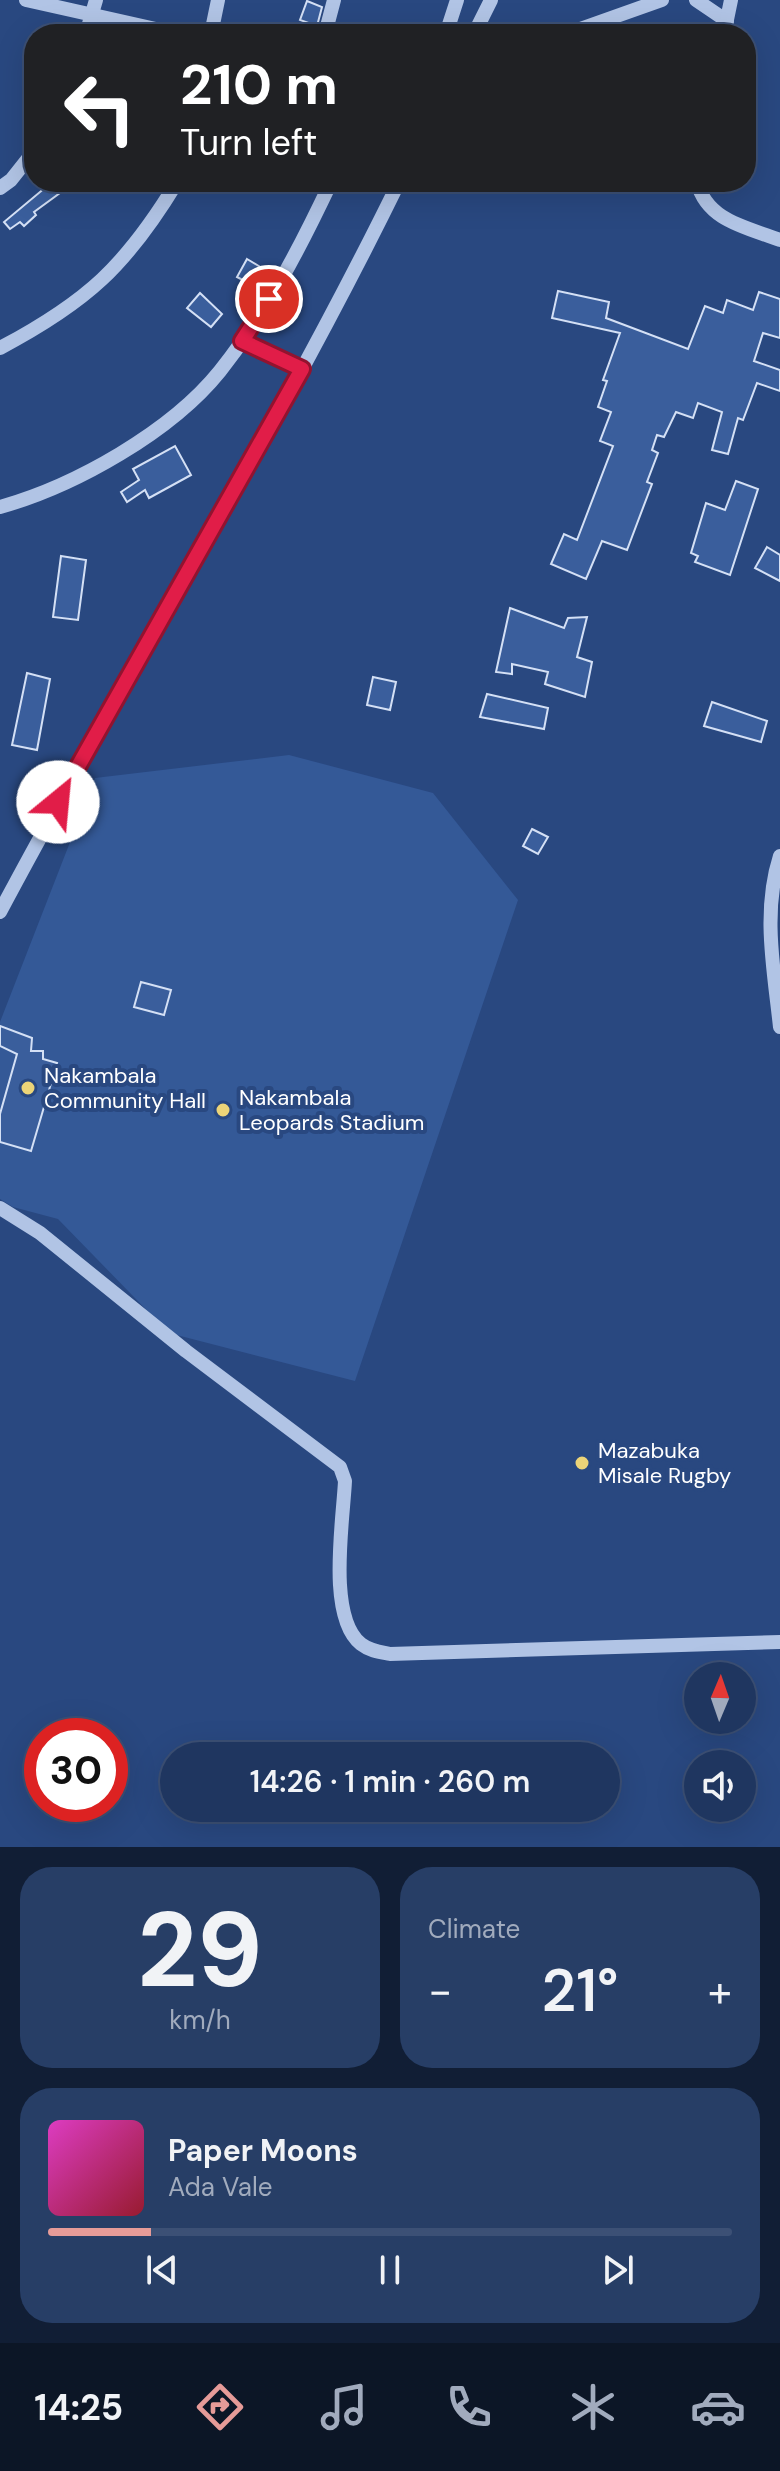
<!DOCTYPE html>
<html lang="en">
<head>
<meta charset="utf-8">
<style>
	:root { --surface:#1f3660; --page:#273e66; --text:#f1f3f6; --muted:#a1abbd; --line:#3c5075; --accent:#e69b98 }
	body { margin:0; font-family:"DM Sans",sans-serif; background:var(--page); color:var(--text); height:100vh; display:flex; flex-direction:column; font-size:30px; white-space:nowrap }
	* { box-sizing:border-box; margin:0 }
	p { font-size:26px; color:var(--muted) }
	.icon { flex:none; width:44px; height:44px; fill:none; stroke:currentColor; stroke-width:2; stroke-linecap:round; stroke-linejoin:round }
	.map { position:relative; height:1847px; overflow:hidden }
	.drawer { display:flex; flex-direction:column; gap:20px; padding:20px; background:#111e35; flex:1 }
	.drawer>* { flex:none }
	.guide { position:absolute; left:24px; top:24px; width:732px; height:168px; border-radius:32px; box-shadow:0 8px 32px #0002,0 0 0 2px var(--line); background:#202124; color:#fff; overflow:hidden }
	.needle { width:52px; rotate:2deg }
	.tools { position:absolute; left:684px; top:1662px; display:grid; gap:16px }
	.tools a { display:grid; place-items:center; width:72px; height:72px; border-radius:50%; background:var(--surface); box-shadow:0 8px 32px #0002,0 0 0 2px var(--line); font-size:40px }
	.speed { position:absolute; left:24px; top:1718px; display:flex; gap:16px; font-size:40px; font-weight:700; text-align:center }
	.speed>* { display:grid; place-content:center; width:104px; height:104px; border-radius:50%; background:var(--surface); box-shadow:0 8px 32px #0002,0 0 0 2px var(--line); line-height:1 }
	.speed .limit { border:12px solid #d22; background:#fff; color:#111 }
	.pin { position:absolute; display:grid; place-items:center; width:68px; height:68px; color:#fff; margin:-34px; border:4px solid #fff; border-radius:50%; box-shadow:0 2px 8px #0007 }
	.me { position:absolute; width:88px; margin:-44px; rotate:28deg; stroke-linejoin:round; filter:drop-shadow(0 0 6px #0008) }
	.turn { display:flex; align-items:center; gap:28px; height:168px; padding:0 24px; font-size:36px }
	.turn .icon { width:104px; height:104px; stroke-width:2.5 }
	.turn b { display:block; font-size:56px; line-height:68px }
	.big { font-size:60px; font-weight:600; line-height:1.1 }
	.drawer .widget { flex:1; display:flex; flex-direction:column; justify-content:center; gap:12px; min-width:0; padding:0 28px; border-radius:32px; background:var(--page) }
	.drawer .dial { align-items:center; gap:0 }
	.dial b { font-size:104px; line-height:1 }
	.song { display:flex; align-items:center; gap:24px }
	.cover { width:96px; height:96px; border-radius:12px; background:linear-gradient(135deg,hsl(310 70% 55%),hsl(350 70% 35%)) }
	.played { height:8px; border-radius:4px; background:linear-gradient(90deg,var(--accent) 15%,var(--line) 15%) }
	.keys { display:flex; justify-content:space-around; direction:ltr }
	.heat { display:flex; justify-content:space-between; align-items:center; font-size:44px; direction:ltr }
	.drawer .tiles { flex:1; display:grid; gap:20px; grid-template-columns:1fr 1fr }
	.widget:last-child { grid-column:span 2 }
	.trip { position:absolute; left:160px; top:1742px; width:460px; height:80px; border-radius:40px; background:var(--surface); box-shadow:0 8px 32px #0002,0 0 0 2px var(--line); font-weight:600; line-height:80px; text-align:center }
	.tabs { display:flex; height:128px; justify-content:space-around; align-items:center; background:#0c1626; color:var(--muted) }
	.tabs .icon { width:56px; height:56px }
	.tabs .active { color:var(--accent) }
	.tabs b { font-size:36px; color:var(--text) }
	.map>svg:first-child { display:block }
</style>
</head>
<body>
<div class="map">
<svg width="780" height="1847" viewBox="0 0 780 1847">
	<rect width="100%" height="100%" fill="#294880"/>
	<path fill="#345997" d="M289 755 433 793 518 900 355 1381 169 1333 58 1219 13 1207 0 1199V1022L95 778Z"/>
	<g fill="#3a5e9c" stroke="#d4e0f5" stroke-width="2">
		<path d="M307 1 322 7 317 26 300 20Z"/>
		<path d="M52 182H75L34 212 36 215 24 226 20 222 10 229 4 222Z"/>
		<path d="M247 259 262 268 252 285 237 277Z"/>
		<path d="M558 291 609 302 606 318 688 349 705 306 723 313 727 300 753 310 759 292 780 299V338L763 333 754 361 780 370V391L757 383 743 420 738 418 728 454 712 450 722 412 698 403 693 418 676 412 664 437 657 435 652 450 658 453 647 482 652 484 627 550 602 541 586 579 551 564 564 534 577 540 613 446 600 441 611 412 598 407 607 381 603 380 620 333 552 318Z"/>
		<path d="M200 293 222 314 211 327 187 308Z"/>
		<path d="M175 446 191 475 149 498 145 490 127 502 121 492 139 480 133 469Z"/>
		<path d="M736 481 758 489 730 575 695 562 698 556 691 553 706 503 725 510Z"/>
		<path d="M767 547 780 555V581L755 568Z"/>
		<path d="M61 556 86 560 78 620 53 617Z"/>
		<path d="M510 608 564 628 568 618 587 617 577 657 592 662 585 697 545 684 548 672 512 664V674L496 672Z"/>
		<path d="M27 673 50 679 37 750 12 745Z"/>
		<path d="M373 677 396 682 390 710 367 705Z"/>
		<path d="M487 694 548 708 544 729 480 717Z"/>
		<path d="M712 702 767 721 761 742 704 726Z"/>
		<path d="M532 829 548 837 538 854 523 846Z"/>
		<path d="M141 982 171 990 164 1015 134 1007Z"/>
		<path d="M0 1026 32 1038 31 1051H43V1059L57 1063 31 1151 0 1142V1114L17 1054 0 1046Z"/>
	</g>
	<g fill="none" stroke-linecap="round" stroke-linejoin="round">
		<g stroke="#b1c4e5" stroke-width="14">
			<path d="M26 0 178 34"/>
			<path d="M696 0 727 21"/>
			<path d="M86 34 96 0"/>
			<path d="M211 34 218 0"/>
			<path d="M325 34 334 0"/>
			<path d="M446 34 457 0"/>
			<path d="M474 34 491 0"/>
			<path d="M566 34 662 0"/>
			<path d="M724 34 731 0"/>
			<path d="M697 182C707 221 746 227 780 240"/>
			<path d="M0 188 11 180 34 151"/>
			<path d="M242 341 302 369"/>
			<path d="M0 348C87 302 126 266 177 182"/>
			<path d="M0 507C75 486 171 432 220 371 266 313 300 248 331 182"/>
			<path d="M780 856C762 912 774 970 780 1027"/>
			<path d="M0 912C130 667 277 431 399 182"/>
			<path d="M0 1208 40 1233 186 1351 340 1467 345 1481C343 1522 327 1617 361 1644 370 1651 380 1652 390 1654L780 1642"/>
		</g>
	</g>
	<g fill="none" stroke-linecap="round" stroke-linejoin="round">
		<defs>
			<path id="route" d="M58 802 302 369 242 341 269 299"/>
		</defs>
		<use href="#route" stroke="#92132f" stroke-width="20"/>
		<use href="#route" stroke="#e11d48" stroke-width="14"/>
	</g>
	<g fill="#ecd478" stroke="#294880" stroke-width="3">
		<circle cx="28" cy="1088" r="8"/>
		<circle cx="223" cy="1110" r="8"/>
		<circle cx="582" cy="1463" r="8"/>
	</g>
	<g text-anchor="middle" stroke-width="8" stroke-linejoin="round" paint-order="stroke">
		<g font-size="22" fill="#fff" stroke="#294880" text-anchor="start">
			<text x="44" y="1083">Nakambala<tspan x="44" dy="25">Community Hall</tspan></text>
			<text x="239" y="1105">Nakambala<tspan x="239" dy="25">Leopards Stadium</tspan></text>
			<text x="598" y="1458">Mazabuka<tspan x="598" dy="25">Misale Rugby</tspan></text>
		</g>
	</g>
</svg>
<div class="tools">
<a><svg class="needle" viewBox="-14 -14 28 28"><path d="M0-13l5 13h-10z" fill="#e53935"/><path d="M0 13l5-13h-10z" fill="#a1abbd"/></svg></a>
<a><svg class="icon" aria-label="sound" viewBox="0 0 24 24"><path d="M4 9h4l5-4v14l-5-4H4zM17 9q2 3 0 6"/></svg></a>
</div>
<div class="speed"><div class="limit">30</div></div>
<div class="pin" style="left:269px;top:299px;background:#d93025"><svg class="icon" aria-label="arrive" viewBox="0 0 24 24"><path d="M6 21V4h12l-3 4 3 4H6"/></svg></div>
<svg class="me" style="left:58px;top:802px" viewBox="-20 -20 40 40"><circle r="19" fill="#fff"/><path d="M0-13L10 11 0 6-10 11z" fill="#e11d48"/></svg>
<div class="trip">14:26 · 1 min · 260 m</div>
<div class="guide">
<div class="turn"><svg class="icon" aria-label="left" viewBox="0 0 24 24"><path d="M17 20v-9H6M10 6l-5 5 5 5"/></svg><div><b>210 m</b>Turn left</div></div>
</div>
</div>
<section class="drawer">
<div class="tiles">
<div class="widget dial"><b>29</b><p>km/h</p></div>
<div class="widget"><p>Climate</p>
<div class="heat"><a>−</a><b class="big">21°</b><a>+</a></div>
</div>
<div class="widget">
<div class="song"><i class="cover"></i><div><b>Paper Moons</b><p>Ada Vale</p></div></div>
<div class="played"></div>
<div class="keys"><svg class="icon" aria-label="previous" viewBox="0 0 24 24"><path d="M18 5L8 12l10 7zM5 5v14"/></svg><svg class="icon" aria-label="pause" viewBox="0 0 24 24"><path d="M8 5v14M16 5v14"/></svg><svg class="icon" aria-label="next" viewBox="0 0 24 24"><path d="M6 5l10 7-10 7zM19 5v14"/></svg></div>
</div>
</div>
</section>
<nav class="tabs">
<b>14:25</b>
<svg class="icon active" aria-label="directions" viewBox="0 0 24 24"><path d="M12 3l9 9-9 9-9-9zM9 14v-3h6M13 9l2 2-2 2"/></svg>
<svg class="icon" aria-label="music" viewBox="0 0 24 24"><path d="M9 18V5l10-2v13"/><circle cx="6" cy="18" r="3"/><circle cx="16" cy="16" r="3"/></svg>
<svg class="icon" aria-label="phone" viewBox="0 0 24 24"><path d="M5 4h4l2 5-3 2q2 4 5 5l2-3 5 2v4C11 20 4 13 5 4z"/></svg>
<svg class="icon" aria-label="climate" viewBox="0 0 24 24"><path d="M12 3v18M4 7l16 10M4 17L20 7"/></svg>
<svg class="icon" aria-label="car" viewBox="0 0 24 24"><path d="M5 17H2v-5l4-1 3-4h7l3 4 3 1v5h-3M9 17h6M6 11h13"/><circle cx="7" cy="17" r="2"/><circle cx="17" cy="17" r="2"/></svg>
</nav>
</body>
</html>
